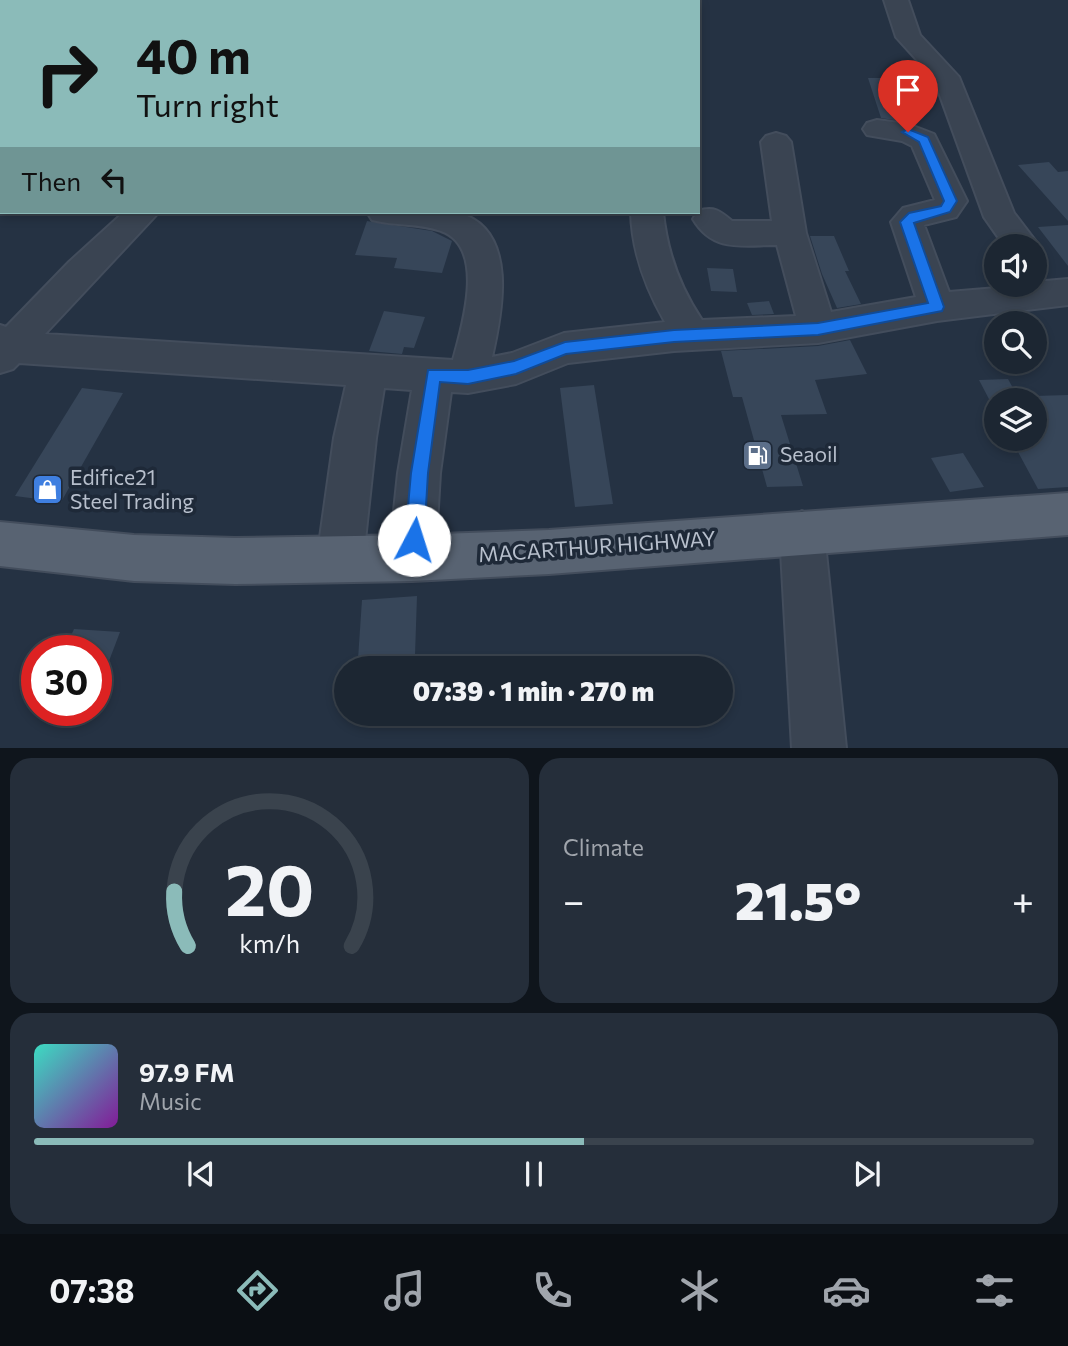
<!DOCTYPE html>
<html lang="en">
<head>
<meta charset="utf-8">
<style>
	:root { --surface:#1c2632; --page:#252e3a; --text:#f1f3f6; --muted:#a0a5ac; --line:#3a434d; --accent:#8bbbb9 }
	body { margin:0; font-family:Commissioner,sans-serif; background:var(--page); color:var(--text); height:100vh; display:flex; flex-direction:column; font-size:26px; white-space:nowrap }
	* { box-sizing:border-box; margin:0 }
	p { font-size:23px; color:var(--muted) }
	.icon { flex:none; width:38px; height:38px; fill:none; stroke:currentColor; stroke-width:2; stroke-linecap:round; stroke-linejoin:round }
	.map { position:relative; height:748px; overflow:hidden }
	.details { display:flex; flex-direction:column; gap:10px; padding:10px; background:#0f151c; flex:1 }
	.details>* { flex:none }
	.top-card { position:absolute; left:0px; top:0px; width:700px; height:214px; box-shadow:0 4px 10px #0003,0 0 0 2px var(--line); background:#8bbbb9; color:#111; overflow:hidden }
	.tools { position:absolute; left:984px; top:234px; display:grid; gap:14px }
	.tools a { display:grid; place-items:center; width:63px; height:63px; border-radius:50%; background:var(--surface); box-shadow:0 4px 10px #0003,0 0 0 2px var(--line); font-size:35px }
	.speed { position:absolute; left:21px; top:635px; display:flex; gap:14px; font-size:35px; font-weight:700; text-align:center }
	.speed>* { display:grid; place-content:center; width:91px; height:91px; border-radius:50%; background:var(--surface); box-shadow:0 4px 10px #0003,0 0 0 2px var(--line); line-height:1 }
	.speed .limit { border:10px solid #d22; background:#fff; color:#111 }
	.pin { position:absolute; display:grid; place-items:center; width:60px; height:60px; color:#fff; margin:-72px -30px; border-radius:50% 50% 50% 0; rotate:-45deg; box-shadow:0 0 7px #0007 }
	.pin .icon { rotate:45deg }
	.me { position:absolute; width:77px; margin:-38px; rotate:5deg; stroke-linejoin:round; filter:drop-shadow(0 0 5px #0008) }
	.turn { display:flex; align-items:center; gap:24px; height:147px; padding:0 21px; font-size:32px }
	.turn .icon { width:91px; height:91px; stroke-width:2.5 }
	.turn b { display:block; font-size:49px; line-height:60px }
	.then { display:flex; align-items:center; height:66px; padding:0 21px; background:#0003; gap:14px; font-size:26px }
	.big { font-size:52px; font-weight:800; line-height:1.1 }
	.details .card { flex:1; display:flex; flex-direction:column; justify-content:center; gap:10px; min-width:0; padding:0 24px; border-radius:21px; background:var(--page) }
	.details .dial { align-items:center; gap:0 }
	.dial svg { height:182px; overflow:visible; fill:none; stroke:var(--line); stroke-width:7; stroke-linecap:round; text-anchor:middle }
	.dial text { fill:var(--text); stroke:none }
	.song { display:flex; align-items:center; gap:21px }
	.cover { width:84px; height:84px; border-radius:10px; background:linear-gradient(135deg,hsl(170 70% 55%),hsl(290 70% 35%)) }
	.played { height:7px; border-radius:4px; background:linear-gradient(90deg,var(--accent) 55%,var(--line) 55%) }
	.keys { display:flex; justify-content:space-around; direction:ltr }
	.heat { display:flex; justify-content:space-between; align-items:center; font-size:38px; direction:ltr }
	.details .tiles { flex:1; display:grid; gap:10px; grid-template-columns:1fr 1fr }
	.card:last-child { grid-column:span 2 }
	.trip { position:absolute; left:334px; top:656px; width:399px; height:70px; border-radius:35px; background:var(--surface); box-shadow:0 4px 10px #0003,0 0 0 2px var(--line); font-weight:800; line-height:70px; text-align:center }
	.tab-bar { display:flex; height:112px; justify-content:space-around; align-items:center; background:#0b0f14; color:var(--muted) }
	.tab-bar .icon { width:49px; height:49px }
	.tab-bar .active { color:var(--accent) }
	.tab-bar b { font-size:32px; color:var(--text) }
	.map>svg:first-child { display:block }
</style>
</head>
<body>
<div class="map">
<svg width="1068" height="748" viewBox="0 0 1068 748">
	<rect width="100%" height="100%" fill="#253243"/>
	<g fill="#374659">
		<path d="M868 78H889L903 108H907L912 123 881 118Z"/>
		<path d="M1049 162 1058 172 1068 171V221L1018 165Z"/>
		<path d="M367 221 432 231 452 241 442 273 394 268 397 258 355 255Z"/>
		<path d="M1068 225V266L1038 227Z"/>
		<path d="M810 236H834L849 271H845L861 304 837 308 822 274Z"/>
		<path d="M707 268 733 269 737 292 711 291Z"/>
		<path d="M769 301 774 314 752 315 747 303Z"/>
		<path d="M384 311 425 317 414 348 404 347 402 354 369 351Z"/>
		<path d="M850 340 867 374 815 380 827 414 781 415 803 486 767 487 742 397H733L721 351 818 346Z"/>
		<path d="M1008 379 1020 401H990L979 380Z"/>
		<path d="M594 385 613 504 575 507 560 388Z"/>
		<path d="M82 388 123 393 61 502 15 496Z"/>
		<path d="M1068 395V487L1038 489 1011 439H1034V396Z"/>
		<path d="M963 453 984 487 950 492 931 458Z"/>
		<path d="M417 596 415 655 358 659 362 600Z"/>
		<path d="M74 629 120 632 98 690 96 651H64Z"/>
	</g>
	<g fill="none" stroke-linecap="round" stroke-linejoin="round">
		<defs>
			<g id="minor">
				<path d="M271 0H295L269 2Z"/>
				<path d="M370 0H406L408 2H372Z"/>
				<path d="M884 0H908L920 35 959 77 1014 213 1040 247 1035 255 1034 247H1005L984 217 934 79 896 37Z"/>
				<path d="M877 120 908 124 934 134 967 201 956 217 924 225 949 292 1034 285V282L1068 279V305L937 321 818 343 674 351 568 363 516 384 468 393 451 392 440 473 435 558 428 574 412 581 396 574 389 558 398 473 412 390 384 388 376 438 363 559 356 575 340 582 324 575 317 559 334 438 346 385 19 363 13 369 0 373V325L6 327 69 262 124 212H159L45 334 453 360C462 327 487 247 441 231 420 223 394 226 372 220L367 212C391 212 438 207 459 213 519 230 502 313 492 357L512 353 564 333 665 322C645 287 632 252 631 212H663C667 252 679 286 702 320L796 316 777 245C743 245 713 253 693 219L698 211C714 206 720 211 732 221H772L761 142 766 136 776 133 786 136 791 142 806 233 831 312 916 297 891 222 903 208 935 200 912 146 902 141 867 135 863 129 867 123Z"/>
				<path d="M802 511 818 518 824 533 846 748H792L780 533 786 518Z"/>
			</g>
			<path id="major" d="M1068 493V535L549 574 412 581 235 584 134 581 0 566V522L134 535 235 538 412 535 549 530Z"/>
		</defs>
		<use href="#minor" stroke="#434d5c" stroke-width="4"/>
		<use href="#major" stroke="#434d5c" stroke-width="4"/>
		<use href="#minor" fill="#3a4452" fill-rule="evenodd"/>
		<use href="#major" fill="#586372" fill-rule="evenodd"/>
	</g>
	<path fill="#1a73e8" stroke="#114b97" stroke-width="2" d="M908 129 928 137 957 201 950 212 914 223 944 307 942 311 818 335 674 342 566 354 516 374 468 384 440 382 428 473 424 540 421 546 414 549 408 546 405 540 411 473 428 370H468L514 361 565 342 674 330 818 323 928 303 900 222 909 213 941 206 944 201 919 142 902 132Z"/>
	<defs>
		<symbol id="fuel-square" viewBox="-11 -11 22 22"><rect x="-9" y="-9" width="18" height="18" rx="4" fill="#5c6f8a" stroke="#1e2938"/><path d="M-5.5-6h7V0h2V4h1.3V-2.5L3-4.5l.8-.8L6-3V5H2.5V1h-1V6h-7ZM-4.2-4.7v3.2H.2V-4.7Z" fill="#fff"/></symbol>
		<symbol id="shop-square" viewBox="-11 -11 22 22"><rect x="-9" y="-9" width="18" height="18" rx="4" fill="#3f7fe0" stroke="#1e2938"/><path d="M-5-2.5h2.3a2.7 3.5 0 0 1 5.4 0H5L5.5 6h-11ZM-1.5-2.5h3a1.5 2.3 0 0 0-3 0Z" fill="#fff"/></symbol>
	</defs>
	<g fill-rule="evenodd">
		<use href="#fuel-square" x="740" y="438" width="35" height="35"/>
		<use href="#shop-square" x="30" y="472" width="35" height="35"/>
	</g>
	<g text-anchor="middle" stroke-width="7" stroke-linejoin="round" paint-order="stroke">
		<g font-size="21" fill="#b7bfcc" stroke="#1e2938" text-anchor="start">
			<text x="780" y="462">Seaoil</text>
			<text x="70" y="485">Edifice21<tspan x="70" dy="24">Steel Trading</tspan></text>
		</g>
		<g font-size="21" fill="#b7bfcc" stroke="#1e2938">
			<text transform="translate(597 547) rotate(-4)" y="7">MACARTHUR HIGHWAY</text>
		</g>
	</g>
</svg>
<div class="tools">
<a><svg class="icon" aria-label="sound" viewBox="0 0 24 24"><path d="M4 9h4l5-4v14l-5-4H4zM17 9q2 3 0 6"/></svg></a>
<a><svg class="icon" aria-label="search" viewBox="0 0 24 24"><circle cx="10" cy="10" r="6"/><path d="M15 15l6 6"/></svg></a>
<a><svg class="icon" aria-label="layers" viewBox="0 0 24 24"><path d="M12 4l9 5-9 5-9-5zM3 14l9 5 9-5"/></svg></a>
</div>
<div class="speed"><div class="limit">30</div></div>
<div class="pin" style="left:908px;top:132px;background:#d93025"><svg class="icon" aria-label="arrive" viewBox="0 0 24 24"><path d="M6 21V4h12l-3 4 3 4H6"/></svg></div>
<svg class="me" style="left:414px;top:540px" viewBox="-20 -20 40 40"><circle r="19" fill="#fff"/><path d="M0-13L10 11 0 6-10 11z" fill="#1a73e8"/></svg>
<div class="trip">07:39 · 1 min · 270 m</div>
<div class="top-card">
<div class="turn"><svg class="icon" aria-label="right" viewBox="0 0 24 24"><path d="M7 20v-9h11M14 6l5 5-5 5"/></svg><div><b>40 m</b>Turn right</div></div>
<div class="then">Then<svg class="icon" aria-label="left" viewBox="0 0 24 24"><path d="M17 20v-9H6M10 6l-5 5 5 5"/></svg></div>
</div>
</div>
<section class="details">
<div class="tiles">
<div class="card dial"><svg viewBox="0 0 100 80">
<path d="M14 69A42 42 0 1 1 86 69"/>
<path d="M14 69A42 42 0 0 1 8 45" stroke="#8bbbb9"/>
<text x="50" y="56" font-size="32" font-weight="700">20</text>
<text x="50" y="72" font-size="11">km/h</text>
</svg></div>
<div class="card"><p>Climate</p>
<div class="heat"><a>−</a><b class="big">21.5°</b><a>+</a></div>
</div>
<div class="card">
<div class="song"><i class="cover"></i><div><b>97.9 FM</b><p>Music</p></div></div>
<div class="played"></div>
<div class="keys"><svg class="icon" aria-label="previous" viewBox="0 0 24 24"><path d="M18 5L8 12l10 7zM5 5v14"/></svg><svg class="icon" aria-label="pause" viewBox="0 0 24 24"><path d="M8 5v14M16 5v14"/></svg><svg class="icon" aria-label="next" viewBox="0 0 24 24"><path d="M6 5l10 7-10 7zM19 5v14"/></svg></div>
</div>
</div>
</section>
<nav class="tab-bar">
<b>07:38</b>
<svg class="icon active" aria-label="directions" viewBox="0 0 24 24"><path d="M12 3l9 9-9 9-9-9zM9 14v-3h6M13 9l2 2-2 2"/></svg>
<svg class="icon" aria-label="music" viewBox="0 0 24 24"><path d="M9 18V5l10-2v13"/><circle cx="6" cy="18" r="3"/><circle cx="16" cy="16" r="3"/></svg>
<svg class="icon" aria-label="phone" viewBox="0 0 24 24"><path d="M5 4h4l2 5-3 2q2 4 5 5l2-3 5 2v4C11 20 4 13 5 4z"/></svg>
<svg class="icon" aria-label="climate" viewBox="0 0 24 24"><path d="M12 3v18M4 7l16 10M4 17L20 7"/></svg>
<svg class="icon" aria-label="car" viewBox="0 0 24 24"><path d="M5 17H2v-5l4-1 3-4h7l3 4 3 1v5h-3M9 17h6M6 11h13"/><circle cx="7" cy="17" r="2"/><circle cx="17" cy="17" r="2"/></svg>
<svg class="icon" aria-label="filters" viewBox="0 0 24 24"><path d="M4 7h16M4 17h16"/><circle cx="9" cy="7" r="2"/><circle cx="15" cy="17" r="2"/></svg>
</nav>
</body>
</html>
